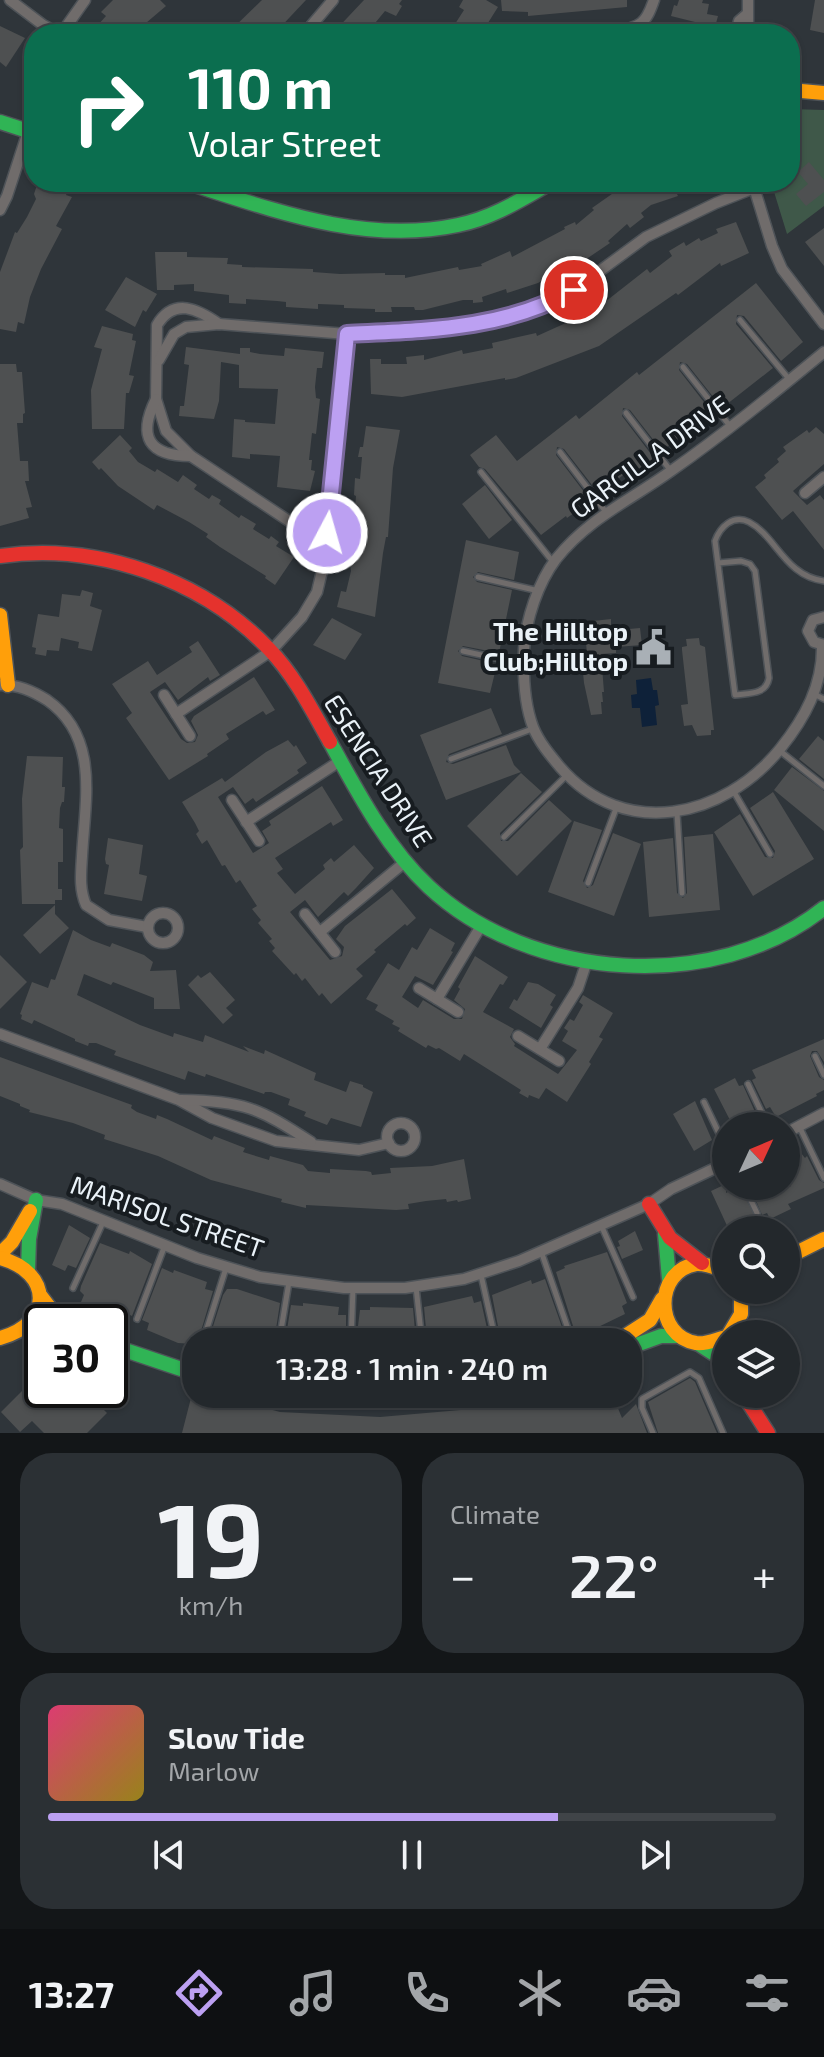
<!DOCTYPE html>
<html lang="en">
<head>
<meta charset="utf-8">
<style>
	:root { --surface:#23282c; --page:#2b3034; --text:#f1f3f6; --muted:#a3a6a9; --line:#404448; --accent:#bca0f2 }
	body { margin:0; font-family:"Exo 2",sans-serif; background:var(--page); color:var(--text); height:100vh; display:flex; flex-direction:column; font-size:30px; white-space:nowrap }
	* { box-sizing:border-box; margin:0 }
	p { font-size:26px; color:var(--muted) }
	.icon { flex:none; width:44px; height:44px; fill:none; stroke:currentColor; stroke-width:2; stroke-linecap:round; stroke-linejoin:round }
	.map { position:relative; height:1433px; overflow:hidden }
	.sheet { display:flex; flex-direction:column; gap:20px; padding:20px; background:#131618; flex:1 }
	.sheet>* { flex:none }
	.banner { position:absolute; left:24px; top:24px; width:776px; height:168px; border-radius:32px; box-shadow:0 2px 6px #0004,0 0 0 2px var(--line); background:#0b6e4f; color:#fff; overflow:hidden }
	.needle { width:52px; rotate:46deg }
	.controls { position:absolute; left:712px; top:1112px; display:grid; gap:16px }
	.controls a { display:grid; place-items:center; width:88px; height:88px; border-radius:50%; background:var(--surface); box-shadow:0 2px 6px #0004,0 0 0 2px var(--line); font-size:40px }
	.speed { position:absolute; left:24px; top:1304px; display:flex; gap:16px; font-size:40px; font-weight:700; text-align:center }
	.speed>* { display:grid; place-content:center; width:104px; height:104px; border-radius:50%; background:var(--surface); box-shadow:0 2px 6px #0004,0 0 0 2px var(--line); line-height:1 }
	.speed .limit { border:4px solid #111; border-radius:12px; background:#fff; color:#111 }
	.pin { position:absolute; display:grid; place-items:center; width:68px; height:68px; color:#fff; margin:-34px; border:4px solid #fff; border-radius:50%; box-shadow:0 2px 8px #0007 }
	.me { position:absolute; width:88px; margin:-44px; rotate:6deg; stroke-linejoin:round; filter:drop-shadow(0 0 6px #0008) }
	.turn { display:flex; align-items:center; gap:28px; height:168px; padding:0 32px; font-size:36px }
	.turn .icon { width:104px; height:104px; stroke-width:2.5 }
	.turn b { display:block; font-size:56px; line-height:68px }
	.big { font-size:60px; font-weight:600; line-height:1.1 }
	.sheet .tile { flex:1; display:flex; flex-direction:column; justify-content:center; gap:12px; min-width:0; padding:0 28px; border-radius:32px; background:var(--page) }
	.sheet .dial { align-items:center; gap:0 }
	.dial b { font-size:104px; line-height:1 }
	.song { display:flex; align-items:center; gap:24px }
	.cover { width:96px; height:96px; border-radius:12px; background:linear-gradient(135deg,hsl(340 70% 55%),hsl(50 70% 35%)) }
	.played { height:8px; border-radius:4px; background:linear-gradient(90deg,var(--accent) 70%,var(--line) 70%) }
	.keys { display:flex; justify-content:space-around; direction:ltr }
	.heat { display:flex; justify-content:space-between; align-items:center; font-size:44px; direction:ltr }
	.sheet .tiles { flex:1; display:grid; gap:20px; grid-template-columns:1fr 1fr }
	.tile:last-child { grid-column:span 2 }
	.trip { position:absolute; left:182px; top:1328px; width:460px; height:80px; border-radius:32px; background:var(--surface); box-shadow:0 2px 6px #0004,0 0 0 2px var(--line); font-weight:600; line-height:80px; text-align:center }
	.dock { display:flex; height:128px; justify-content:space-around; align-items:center; background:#0e1012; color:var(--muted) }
	.dock .icon { width:56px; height:56px }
	.dock .current { color:var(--accent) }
	.dock b { font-size:36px; color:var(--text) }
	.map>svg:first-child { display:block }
</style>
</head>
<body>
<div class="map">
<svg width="824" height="1433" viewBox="0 0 824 1433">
	<rect width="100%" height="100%" fill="#2f353a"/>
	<path fill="#3f5849" d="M790 109 824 110V206L787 234 771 182H790Z"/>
	<path fill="#0e2139" d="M651 678 653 690H657L659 705 655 706 657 725 642 727 640 708H632L631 695 637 694 636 680Z"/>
	<g fill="#4e5051">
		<path d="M113 0H160L166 6 133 34H90L106 16 101 12Z"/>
		<path d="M262 0H306L274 34H227Z"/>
		<path d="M364 0H402L399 4 402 6 396 16 385 11 366 34H332Z"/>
		<path d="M463 0H486L498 7 481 34H463L465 30 455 24 464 10 459 7Z"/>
		<path d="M501 0H627V7L528 16V12L502 11Z"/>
		<path d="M679 0H703L702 3 709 4 707 14 718 16 715 27 671 16 674 5 677 6Z"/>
		<path d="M815 0H824V33L810 30Z"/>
		<path d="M0 26 25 38 6 67 0 62Z"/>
		<path d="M809 162 824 180V192L806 206 796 194 808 184 798 172Z"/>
		<path d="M38 182H62L70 185 66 195 72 197 56 226 62 229 41 269 30 297 24 324 18 322 16 332 0 329V272L15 232 17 233 27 217 36 199 34 194Z"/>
		<path d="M629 182H699L676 192 678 196 651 205 641 213 644 217 630 228 627 224 608 241 610 243 579 264 577 260 538 283 507 293 506 289 482 297 483 302 473 303V300H463L423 310H415L414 307H391L392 312H375V309L344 308V305L318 304V309L286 307V302L277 301 246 299V304L229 303V295L194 291V284L174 285V290H157L155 252H187V257L228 258 227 264 242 265V267L313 269V272L340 274 385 273V275H405V278L458 267 459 270 482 266 481 264 510 251 512 257 565 229 564 227 575 222 576 225 594 210 592 208Z"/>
		<path d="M736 222 749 253 721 266 720 263 678 295 676 293 599 346 516 378 505 380V378L402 397 371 394 370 359H381V364H407L406 357 424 355V360L462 350 463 354 493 348 492 343 536 333 537 336 568 322 566 319 593 304 596 309 647 269 650 273 672 256 669 251 684 242 686 246 699 238 701 241 718 233 716 229Z"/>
		<path d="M824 228V266L805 242Z"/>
		<path d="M126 277 157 294 146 312 143 310 135 327 105 310Z"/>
		<path d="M756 283 803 342 781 361 744 316 737 315 736 324 773 368 722 408 687 364 680 362 679 370 714 415 690 432 688 430 662 451 630 410 623 408 622 416 654 458 630 476 627 472 599 494 564 449 557 447 556 455 591 501 567 518 566 516 541 535 485 469 479 467 470 455 496 435 517 461 576 415 579 419 637 372 639 375Z"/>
		<path d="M102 326 133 334 132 340 136 341 129 375 134 376 129 393H126L124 429H92L91 390 102 349 94 347Z"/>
		<path d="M186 347 240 354V348H250V352L260 354 284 356 285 348 324 352 322 368H317L315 387 316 398 320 399 316 434 312 433 309 460H312L311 470 315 471 310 491 277 487 280 456 250 454V459L232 457 234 419 245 420V422L275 424 278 389 239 388V365L221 362 219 401 214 419 179 416 180 406H184L189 365 184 364Z"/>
		<path d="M0 364H16L17 372H22L25 413 23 414V423H17L20 461H28L29 481H25L32 507 26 508 29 518 0 526Z"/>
		<path d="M366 426 400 430 393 468 388 537H386L383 553 375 617 337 607 341 591 346 592 351 571 350 564 348 563 349 550H352L353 540H356L358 522H354L356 496 354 495 355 478 360 479 362 457H358L360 447H363Z"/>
		<path d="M816 427 824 434V464L793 491 807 505 820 495 824 500V550L793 511 782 520 755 487 766 478 764 475 779 462 777 459 786 451 783 447 807 430 809 433Z"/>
		<path d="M120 435 132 448 129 451 138 462 155 472 157 469 178 482 183 475 197 485 194 489 209 499 212 495 221 500 219 504 239 518 241 515 256 524 253 529 269 539 271 536 279 542 276 546 294 557 275 585 265 578 266 576 220 547 206 537 208 534 189 522 157 505 154 510 118 486 101 468 99 470 92 462Z"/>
		<path d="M485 485 512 520 489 539 462 504Z"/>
		<path d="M466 540 519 552 514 580 478 572 473 577 477 582 512 590 499 653 463 646 458 651 462 656 497 664 490 693 438 683Z"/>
		<path d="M82 590 93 593 90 606 102 610 92 651 78 648 79 642 61 638 59 651 47 650 46 656 35 654 36 648 32 647 38 614 59 617 62 594 80 596Z"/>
		<path d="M332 618 362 634 345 660 313 645Z"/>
		<path d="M611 619V626H617L618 630 640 628 642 645 616 647V653L601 654 604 692H602L603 702H601L602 714 591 715 584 683 582 662H588L585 634 592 633 593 621Z"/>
		<path d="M699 638 700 645 705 647 714 730H711V735L697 736 692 725 684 726 681 705 688 704 682 650V647L687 646 686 639Z"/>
		<path d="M198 641 220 675 210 681 208 677 178 700 165 682 150 692 181 739 187 743 195 742 198 735 191 721 194 716 254 677 275 710 266 715 263 711 226 734 229 739 207 754 208 756 169 780 126 718 132 713 112 684 148 661 157 675 192 652 189 647Z"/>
		<path d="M491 708 502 734 449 754 446 762 453 764 506 745 514 765 521 772 446 800 420 735Z"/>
		<path d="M818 736 824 741V779L799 759Z"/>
		<path d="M288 740 294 747 296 745 307 763 297 770 299 773 256 802 253 798 245 804 233 787 218 797 253 853 269 843 262 831 271 825 269 821 322 786 343 820 333 826 331 822 275 858 283 869 277 873 295 894 325 869 323 865 331 858 334 862 354 845 374 868 356 888 348 896 344 892 318 917 305 900 290 912 330 960 342 956 344 947 336 939 345 926 392 889 416 918 407 926 405 924 374 950 376 952 356 969 363 976 331 1004 322 993 319 996 305 978 302 981 296 973 294 975 272 951 275 948 269 941 272 939 258 923 261 920 252 909 257 906 240 880 236 883 225 865 222 866 207 840 202 844 196 834 199 831 195 823 182 802 222 778 225 782 266 752Z"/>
		<path d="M27 756 63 757 62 787H65L64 802H62L60 808 59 828 63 829V862H58V889H62V900H55V904H22L20 850 23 847 22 799Z"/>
		<path d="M792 767 824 791V831L774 790Z"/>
		<path d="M521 773 542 792 500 833 501 841H508L549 800 572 821 517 876 467 826Z"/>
		<path d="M773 792 814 859 753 896 714 832 740 814 765 857 773 858 775 851 750 808Z"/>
		<path d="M574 821 602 830 583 881 587 888 593 885 613 833 641 844 614 916 548 892Z"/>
		<path d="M713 834 720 910 649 917 643 842 673 838 677 893 683 898 687 893 684 837Z"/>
		<path d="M108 838 143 845 139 874 147 876 142 901 104 894 109 865 106 864 105 859Z"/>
		<path d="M55 905V914L69 928 40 954 23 935Z"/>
		<path d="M430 928 455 943 451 951 453 952 433 985 415 976 402 997 418 1008 423 1000 454 1019H462L465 1009 454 1000 460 989 458 987 475 956 508 977 503 985 500 984 483 1012 514 1029 510 1037 515 1044 514 1046 558 1074 577 1050 562 1041 568 1031 564 1028 570 1019 574 1021 583 1005 579 1002 583 995 613 1013 599 1037 603 1039 589 1062 591 1064 567 1102 546 1088 539 1099 529 1095 528 1098 519 1093 521 1090 464 1054 460 1061 439 1048 436 1049 428 1045 426 1048 398 1031 400 1028 392 1024 394 1021 375 1010 378 1005 366 999 388 963 399 970 412 947 417 950Z"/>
		<path d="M73 930 91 940 110 947 112 943 144 955 153 962 150 971 176 970 180 1009H154V998L113 982 111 985 84 974 77 995 140 1025 173 1037 174 1033 203 1042 205 1035 249 1052 243 1046 264 1054 265 1050 316 1073 314 1080 346 1092 350 1081 363 1085V1087L373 1092 361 1127 331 1118 327 1125 304 1116 306 1112 288 1105 290 1099 271 1092H265L264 1094 206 1074 205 1077 188 1071 185 1080 114 1055 116 1051 96 1043H89L88 1046 75 1041V1039L34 1020 32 1024 21 1019 22 1015 20 1014 32 982 48 988 51 979 55 980Z"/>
		<path d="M0 955 27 982 0 1009Z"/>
		<path d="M210 972 235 1000 226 1008 233 1015 223 1024 188 985 198 975 201 978Z"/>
		<path d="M528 982 538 984 556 995 550 1005 553 1007 541 1028 509 1008 514 999 517 1001Z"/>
		<path d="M824 1039V1062L817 1051H812L810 1056 819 1077 824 1080V1090L816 1094 817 1096 776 1117 770 1107 766 1109 752 1080 756 1078 752 1070Z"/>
		<path d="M0 1057 132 1105 131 1108 137 1112 156 1119 157 1115 167 1119 212 1140 214 1136 245 1148 243 1152 269 1160 270 1156 303 1165 308 1171 330 1173V1169L366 1171 371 1172 372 1175 391 1173 390 1168 432 1166 464 1159 471 1199 458 1202 457 1200 447 1202 446 1199 426 1201 408 1204 409 1209 396 1210 306 1205V1208L281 1202 282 1199 211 1180 158 1156 104 1139 105 1135 73 1123 29 1112 30 1110 20 1106V1104L0 1096Z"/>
		<path d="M735 1078 739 1086 743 1085 756 1114 753 1117 756 1126H733L714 1089Z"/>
		<path d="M695 1101 712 1140 694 1151 673 1114Z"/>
		<path d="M797 1148 805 1158 807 1156 819 1180 824 1183V1188L788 1204 791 1209 770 1219 767 1213 762 1215 750 1186H770L773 1194 791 1186 786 1174V1153Z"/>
		<path d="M726 1184V1193L739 1186 756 1218 729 1230 711 1191Z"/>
		<path d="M69 1225 90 1238 76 1268 68 1265 65 1271 52 1265Z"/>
		<path d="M635 1231 643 1250 622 1259 617 1247 620 1246 618 1241Z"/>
		<path d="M100 1243 129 1254 130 1251 152 1264 132 1316 130 1315 127 1322 81 1302 84 1295 80 1291 81 1286Z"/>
		<path d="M607 1252 627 1303 622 1306 625 1314 590 1331 589 1328 579 1331 577 1327 573 1326 556 1272 565 1268 564 1266Z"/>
		<path d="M162 1268 173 1273 174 1270 207 1282 205 1289 213 1291 198 1341 194 1344 178 1343 147 1330 149 1323 142 1320Z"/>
		<path d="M545 1279 563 1330 555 1333 559 1342H501L492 1295 531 1280 532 1284Z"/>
		<path d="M227 1289H237L280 1303 274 1342H208L223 1295Z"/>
		<path d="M472 1296 474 1303 481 1301 490 1342 427 1340 424 1307Z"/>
		<path d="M303 1303 339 1307 338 1315H346V1342H285L291 1305 303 1306Z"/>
		<path d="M370 1307 413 1308 416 1342H356L360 1310H370Z"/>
		<path d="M690 1378 695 1382 717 1433H658L648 1402Z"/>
		<path d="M42 1383V1390H84L107 1413 87 1433H44L32 1421 20 1432 1 1412 27 1386 33 1392Z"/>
		<path d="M192 1394H212L280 1412 380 1417 472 1409 538 1394H612L622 1418 636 1404 647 1433H182Z"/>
	</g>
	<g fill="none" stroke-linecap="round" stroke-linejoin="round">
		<defs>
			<g id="lane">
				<path d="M740 320 789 379"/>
				<path d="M683 367 730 426"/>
				<path d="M626 413 671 471"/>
				<path d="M560 452 606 512"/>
				<path d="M481 472 553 562"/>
				<path d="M718 563 741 561 750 564 755 571 769 678C766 695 749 693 735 695L715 541C720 527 733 514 749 522 776 536 785 576 824 581"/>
				<path d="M478 577 539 591"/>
				<path d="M463 651 523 664"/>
				<path d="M814 694 824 699"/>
				<path d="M780 751 824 786"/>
				<path d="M451 759 532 729"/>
				<path d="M734 792 770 854"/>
				<path d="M677 813 682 893"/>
				<path d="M504 837 567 775"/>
				<path d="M588 883 617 806"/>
				<path d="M815 1056 824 1075"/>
				<path d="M748 1084 768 1126"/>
				<path d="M704 1102 726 1148"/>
				<path d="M799 1126 824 1178"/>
				<path d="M744 1186 757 1213"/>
				<path d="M601 1225 633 1297"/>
				<path d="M541 1251 568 1329"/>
				<path d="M481 1275 496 1342"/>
				<path d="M416 1287 422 1342"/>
				<path d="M73 1288 104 1220"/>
				<path d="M137 1319 165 1245"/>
				<path d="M203 1341 226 1268"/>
				<path d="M279 1342 289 1282"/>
				<path d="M351 1342 353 1288"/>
				<path d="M653 1433 642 1408V1399L690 1372 699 1378 723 1433"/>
			</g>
			<g id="street">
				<path d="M10 0 43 25 60 34"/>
				<path d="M61 34 85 0"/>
				<path d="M304 34 333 0"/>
				<path d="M568 34C587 33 627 34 641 23 648 18 651 8 654 0"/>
				<path d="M736 34 739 21 746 15"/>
				<path d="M748 34V0"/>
				<path d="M753 184 772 246 782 269 824 324"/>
				<path d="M0 210 7 196 34 113"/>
				<path d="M219 324C198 309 174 297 157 325L156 399 166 431 191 456 295 525 306 530 327 533"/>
				<path d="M159 360 174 334 186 327 219 324 347 334 405 333 442 330 507 318 552 302 574 290 646 237 716 203 754 188"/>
				<path d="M156 399C137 437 149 456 191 456"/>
				<path d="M805 493 824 477"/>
				<path d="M824 617 813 620 808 631 814 642 824 645"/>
				<path d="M822 645C823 685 805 718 780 749 724 818 624 841 560 767 550 755 539 742 533 727 524 703 523 675 524 649 526 619 538 583 556 559 589 518 629 501 671 471 724 434 774 393 824 352"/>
				<path d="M0 685C17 684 33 691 47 700 100 737 85 800 82 856 81 873 79 889 86 905L109 920 147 927"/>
				<path d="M164 695 190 736"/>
				<path d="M176 714 271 651 302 617 317 592 326 554 347 334"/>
				<path d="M232 800 259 841"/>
				<path d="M246 822 340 761"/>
				<circle cx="163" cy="928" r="15"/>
				<path d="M305 914 335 952"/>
				<path d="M320 932 405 862"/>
				<path d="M419 988 458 1012"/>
				<path d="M437 999 481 926"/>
				<path d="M0 1034 179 1100 212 1118 276 1141 359 1150 389 1143"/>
				<path d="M518 1036 559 1061"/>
				<path d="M540 1049 578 988 586 964"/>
				<path d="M181 1100C244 1101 259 1108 311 1142"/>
				<circle cx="401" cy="1137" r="14"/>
				<path d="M786 1133 824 1113"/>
				<path d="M0 1184 36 1200 62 1204 197 1258 260 1277 344 1288H405L464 1279 519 1261 649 1204 671 1189 726 1163"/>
			</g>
			<g id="fast">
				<path d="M0 122 34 133"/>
				<path d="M185 182C273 210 365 245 458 225 493 218 522 199 552 182"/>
				<path d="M330 742C358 793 387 848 429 887 530 981 715 995 824 908"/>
				<path d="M665 1234 669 1279"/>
				<path d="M28 1270 29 1239 36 1200"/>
				<path d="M699 1344 716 1355 726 1366"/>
				<path d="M110 1345 196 1374"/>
				<path d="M628 1348 661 1336H679"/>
			</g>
			<g id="slow">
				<path d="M790 90 824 93"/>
				<path d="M0 615 8 685"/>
				<path d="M0 1254 12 1242 30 1211"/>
				<path d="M0 1258C53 1272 53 1324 0 1338"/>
				<path d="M786 1262 792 1255 824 1239"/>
				<path d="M726 1271C717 1268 705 1263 696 1264 654 1271 654 1336 696 1343 705 1345 717 1339 726 1337"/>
				<path d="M40 1295 53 1312 69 1322"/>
				<path d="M729 1334 741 1314V1290"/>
				<path d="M616 1342 650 1320 662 1299"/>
				<path d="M285 1394 394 1400 459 1394"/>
			</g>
			<g id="jam">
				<path d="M0 556C97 542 202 579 269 649 295 676 312 710 330 742"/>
				<path d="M649 1204 670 1238 702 1263"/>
				<path d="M743 1394 768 1433"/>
			</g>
		</defs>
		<use href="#lane" stroke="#4e5358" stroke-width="8"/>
		<use href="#street" stroke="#4e5358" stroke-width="13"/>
		<use href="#fast" stroke="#4e5358" stroke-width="17"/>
		<use href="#slow" stroke="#4e5358" stroke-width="17"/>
		<use href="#jam" stroke="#4e5358" stroke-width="17"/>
		<use href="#lane" stroke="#706c6b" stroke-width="5"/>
		<use href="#street" stroke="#706c6b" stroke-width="10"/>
		<use href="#fast" stroke="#30b455" stroke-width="14"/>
		<use href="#slow" stroke="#ff9f0a" stroke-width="14"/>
		<use href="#jam" stroke="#e5322d" stroke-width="14"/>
	</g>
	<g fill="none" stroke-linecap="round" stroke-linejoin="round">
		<defs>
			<path id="route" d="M327 533 347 334C426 330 503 330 574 290"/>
		</defs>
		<use href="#route" stroke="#7a689d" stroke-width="20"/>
		<use href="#route" stroke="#bca0f2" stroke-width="14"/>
	</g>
	<defs>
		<symbol id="civic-bare" viewBox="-9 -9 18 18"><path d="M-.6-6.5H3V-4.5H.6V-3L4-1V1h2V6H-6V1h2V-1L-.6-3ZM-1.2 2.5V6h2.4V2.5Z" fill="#a9b0b6" stroke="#171c20" stroke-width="2.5" paint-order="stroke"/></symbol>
	</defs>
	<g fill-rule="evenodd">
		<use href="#civic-bare" x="628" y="622" width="51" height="51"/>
	</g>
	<g text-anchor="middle" stroke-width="8" stroke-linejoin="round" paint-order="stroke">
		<g font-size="26" fill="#eaf2f8" stroke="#171c20">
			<text transform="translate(650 457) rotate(-36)" y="9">GARCILLA DRIVE</text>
			<text transform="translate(378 771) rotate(57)" y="9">ESENCIA DRIVE</text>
			<text transform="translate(167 1217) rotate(19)" y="9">MARISOL STREET</text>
		</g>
		<g font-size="26" font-weight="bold" fill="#eaf2f8" stroke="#171c20" text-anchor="end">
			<text x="628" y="641">The Hilltop<tspan x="628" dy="30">Club;Hilltop</tspan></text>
		</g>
	</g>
</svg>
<div class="controls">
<a><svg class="needle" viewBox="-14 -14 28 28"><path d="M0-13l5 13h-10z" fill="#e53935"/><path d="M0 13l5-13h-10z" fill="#a3a6a9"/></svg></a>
<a><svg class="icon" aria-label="search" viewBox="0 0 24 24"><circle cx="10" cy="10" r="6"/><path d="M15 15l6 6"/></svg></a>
<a><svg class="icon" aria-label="layers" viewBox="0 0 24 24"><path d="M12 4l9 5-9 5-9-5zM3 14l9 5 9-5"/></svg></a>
</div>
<div class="speed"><div class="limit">30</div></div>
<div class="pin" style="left:574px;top:290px;background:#d93025"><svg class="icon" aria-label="arrive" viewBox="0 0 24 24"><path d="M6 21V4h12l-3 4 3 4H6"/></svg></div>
<svg class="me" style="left:327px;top:533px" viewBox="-20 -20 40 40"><circle r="17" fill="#bca0f2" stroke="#fff" stroke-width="3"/><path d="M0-11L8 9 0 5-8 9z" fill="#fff"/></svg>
<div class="trip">13:28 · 1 min · 240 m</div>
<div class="banner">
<div class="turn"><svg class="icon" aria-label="right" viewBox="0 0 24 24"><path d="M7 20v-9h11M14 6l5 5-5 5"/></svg><div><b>110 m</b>Volar Street</div></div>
</div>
</div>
<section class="sheet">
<div class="tiles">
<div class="tile dial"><b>19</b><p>km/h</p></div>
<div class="tile"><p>Climate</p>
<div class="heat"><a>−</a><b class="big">22°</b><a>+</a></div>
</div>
<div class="tile">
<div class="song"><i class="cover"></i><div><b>Slow Tide</b><p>Marlow</p></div></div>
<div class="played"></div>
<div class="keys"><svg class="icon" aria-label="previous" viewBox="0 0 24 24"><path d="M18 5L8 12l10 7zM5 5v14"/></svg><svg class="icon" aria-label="pause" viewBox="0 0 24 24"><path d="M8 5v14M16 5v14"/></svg><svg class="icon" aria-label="next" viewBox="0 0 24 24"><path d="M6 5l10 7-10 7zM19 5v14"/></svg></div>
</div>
</div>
</section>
<nav class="dock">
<b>13:27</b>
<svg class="icon current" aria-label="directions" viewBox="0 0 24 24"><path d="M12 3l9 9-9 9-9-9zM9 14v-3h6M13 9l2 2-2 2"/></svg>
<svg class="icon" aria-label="music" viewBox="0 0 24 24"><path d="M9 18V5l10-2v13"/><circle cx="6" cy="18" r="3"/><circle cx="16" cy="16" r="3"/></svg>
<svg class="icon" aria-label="phone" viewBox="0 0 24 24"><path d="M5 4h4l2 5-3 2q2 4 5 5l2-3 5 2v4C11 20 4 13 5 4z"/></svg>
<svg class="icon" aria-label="climate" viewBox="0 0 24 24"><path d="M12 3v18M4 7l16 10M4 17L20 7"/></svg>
<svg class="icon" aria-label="car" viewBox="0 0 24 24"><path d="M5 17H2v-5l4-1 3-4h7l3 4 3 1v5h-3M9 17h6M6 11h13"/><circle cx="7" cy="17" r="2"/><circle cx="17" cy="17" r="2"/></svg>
<svg class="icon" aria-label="filters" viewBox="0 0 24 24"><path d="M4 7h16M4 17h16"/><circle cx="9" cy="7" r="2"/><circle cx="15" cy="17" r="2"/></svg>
</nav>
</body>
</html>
